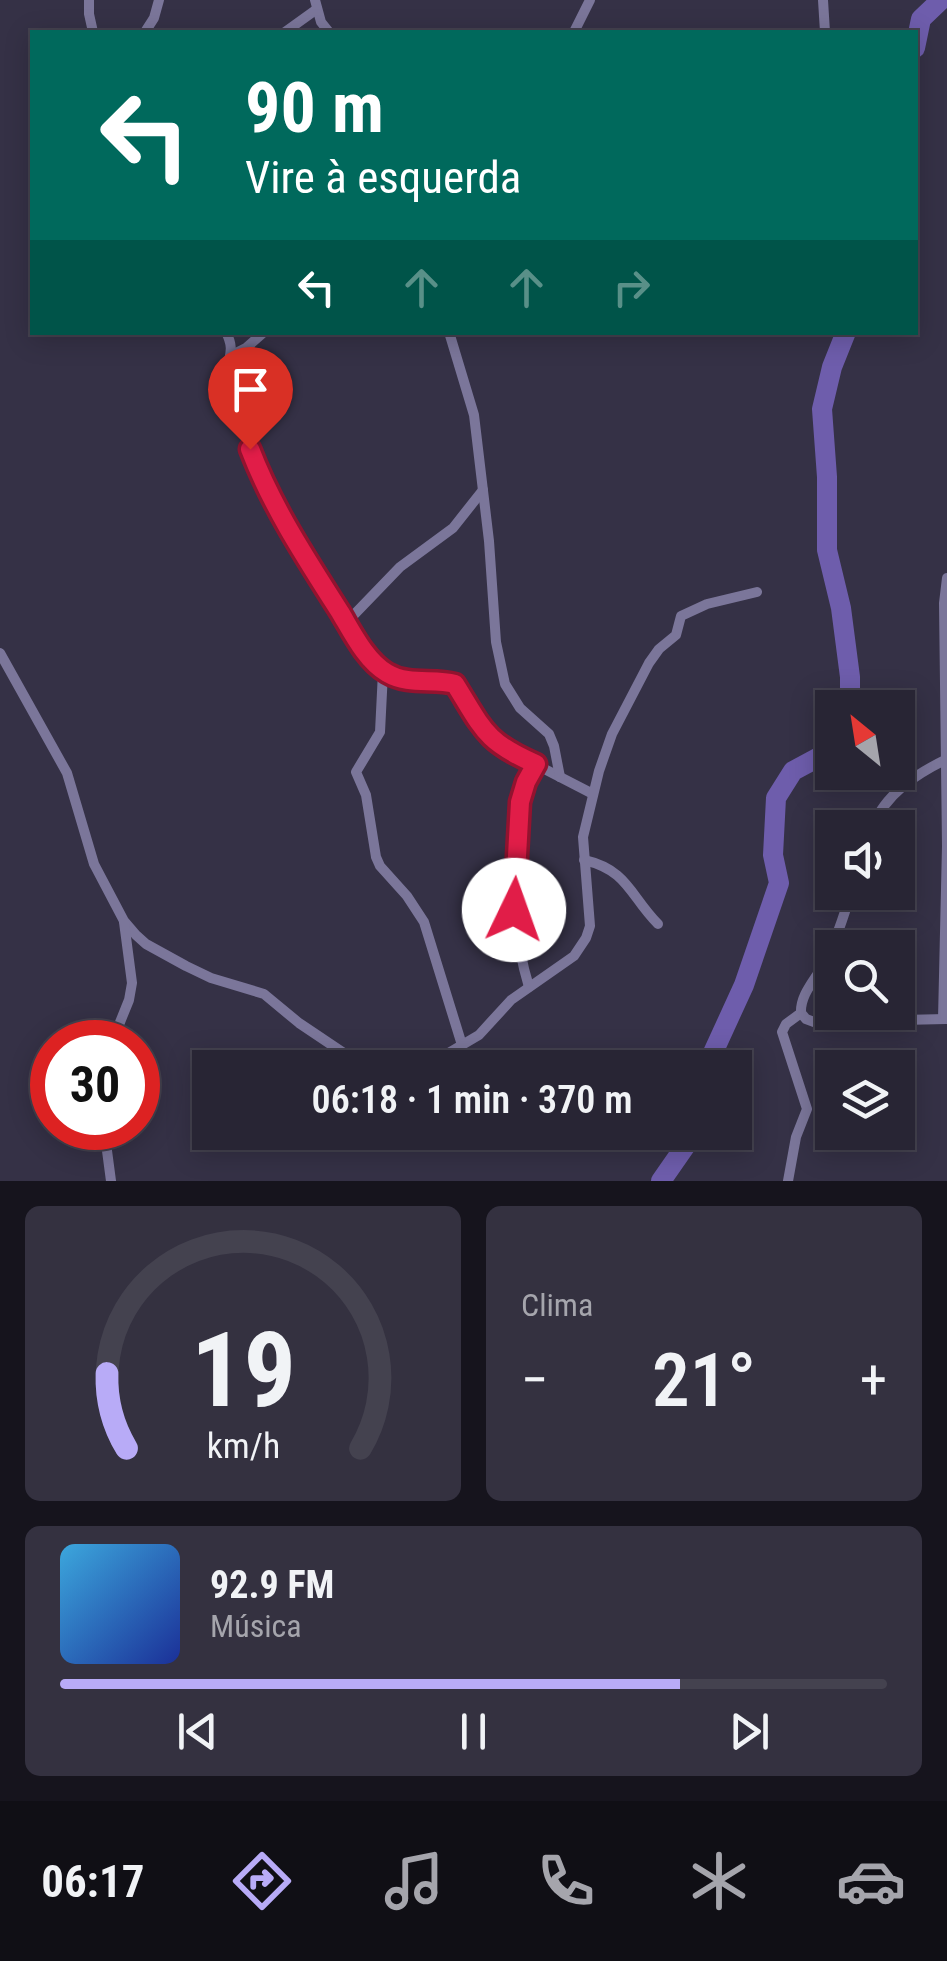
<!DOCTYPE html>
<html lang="pt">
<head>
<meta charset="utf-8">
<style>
	:root { --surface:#282534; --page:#343140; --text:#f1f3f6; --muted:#a5a5ac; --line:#44424f; --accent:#b8abf7 }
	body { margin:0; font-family:"Roboto Condensed",sans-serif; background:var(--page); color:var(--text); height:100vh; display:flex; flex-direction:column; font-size:38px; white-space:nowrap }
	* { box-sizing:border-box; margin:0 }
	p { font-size:32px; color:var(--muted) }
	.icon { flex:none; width:55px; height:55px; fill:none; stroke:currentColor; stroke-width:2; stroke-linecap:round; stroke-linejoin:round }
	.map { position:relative; height:1181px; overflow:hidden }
	.side { display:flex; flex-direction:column; gap:25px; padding:25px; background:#16141d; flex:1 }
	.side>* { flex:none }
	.guide { position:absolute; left:30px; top:30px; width:888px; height:305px; border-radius:0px; box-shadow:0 5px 25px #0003,0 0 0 2px var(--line); background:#00695c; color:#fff; overflow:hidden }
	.needle { width:65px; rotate:330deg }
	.tools { position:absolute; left:815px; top:690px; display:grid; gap:20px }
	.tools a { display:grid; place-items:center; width:100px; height:100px; border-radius:0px; background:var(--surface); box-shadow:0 5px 25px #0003,0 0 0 2px var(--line); font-size:50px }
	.speed { position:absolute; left:30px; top:1020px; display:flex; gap:20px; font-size:50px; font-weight:700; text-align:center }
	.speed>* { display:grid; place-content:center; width:130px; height:130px; border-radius:50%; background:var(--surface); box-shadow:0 5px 25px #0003,0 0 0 2px var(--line); line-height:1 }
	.speed .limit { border:15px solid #d22; background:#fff; color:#111 }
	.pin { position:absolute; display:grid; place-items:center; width:85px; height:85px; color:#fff; margin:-102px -42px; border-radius:50% 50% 50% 0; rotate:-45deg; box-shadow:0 0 10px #0007 }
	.pin .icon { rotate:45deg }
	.me { position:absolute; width:110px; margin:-55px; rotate:3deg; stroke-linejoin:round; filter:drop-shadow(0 0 8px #0008) }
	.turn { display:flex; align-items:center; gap:35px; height:210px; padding:0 50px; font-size:45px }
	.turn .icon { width:130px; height:130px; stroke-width:2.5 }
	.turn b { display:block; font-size:70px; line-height:85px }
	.lanes { display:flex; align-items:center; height:95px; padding:0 50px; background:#0003; justify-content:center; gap:50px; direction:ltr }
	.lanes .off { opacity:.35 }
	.big { font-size:75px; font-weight:600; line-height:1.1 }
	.side .card { flex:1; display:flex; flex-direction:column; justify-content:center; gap:15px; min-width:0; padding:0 35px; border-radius:15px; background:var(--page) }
	.side .dial { align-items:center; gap:0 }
	.dial svg { height:260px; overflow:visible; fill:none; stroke:var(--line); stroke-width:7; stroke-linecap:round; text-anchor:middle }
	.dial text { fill:var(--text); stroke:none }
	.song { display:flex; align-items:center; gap:30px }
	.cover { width:120px; height:120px; border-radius:15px; background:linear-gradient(135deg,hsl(200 70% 55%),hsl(230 70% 35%)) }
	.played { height:10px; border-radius:5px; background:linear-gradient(90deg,var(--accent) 75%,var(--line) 75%) }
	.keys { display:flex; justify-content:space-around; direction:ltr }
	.heat { display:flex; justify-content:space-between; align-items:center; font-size:55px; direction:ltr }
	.side .tiles { flex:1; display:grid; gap:25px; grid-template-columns:1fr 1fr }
	.card:last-child { grid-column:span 2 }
	.trip { position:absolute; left:192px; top:1050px; width:560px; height:100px; border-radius:0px; background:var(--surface); box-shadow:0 5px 25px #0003,0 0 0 2px var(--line); font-weight:600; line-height:100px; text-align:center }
	.tabs { display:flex; height:160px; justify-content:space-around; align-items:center; background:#100f15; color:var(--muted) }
	.tabs .icon { width:70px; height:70px }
	.tabs .on { color:var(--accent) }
	.tabs b { font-size:45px; color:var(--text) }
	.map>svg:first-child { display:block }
</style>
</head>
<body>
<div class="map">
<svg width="947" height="1181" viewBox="0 0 947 1181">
	<rect width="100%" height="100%" fill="#353146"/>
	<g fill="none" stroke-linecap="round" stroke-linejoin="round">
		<g stroke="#6e5dac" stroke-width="20">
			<path d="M915 48 921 19 941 0"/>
			<path d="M846 332 832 367 822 409 827 477V550L841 608 850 677V708"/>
			<path d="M706 1068 744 985 779 883 773 855 776 798 793 771 832 750"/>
			<path d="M661 1181 693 1135 692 1132"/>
		</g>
		<g stroke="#7b769a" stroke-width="10">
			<path d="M89 0V14L93 32"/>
			<path d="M315 0 321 22 329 32"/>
			<path d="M823 0 825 32"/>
			<path d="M145 32 154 18 159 0"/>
			<path d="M285 32 317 9"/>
			<path d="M574 32 590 0"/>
			<path d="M226 332C237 354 225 357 229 377 239 408 247 442 259 472 274 508 358 657 387 674 409 686 433 678 455 684L475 720 496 744 593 794"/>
			<path d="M449 332 474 415 489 541 496 642 505 684 520 708 549 734 554 746 560 777"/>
			<path d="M232 355 246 348 264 332"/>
			<path d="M346 623 400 567 453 528 483 490"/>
			<path d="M0 653 67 773 94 864 124 921 136 935 146 944 186 966 211 978 264 994 299 1023 366 1068"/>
			<path d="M383 672 380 732 356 772 366 795 376 857 380 866 407 896 424 922 462 1045"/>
			<path d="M872 828C885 794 916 774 947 759"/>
			<path d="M584 860C628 870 630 896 658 924"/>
			<path d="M529 987C513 934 515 901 518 847 521 810 516 798 536 764"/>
			<path d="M801 1013 806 1019 814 1022 946 1019"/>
			<path d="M943 1019 947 846 944 603 947 578"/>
			<path d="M112 1042 129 1000 132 983 124 922"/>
			<path d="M423 1068 479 1035 511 1000 574 956 586 938 590 926 583 837 599 771 612 734 649 663 659 649 676 635 681 616 707 604 757 592"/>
			<path d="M104 1128 111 1181"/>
			<path d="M788 1181 796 1137 807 1109 782 1032 786 1024 801 1013C800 994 816 979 825 962 836 940 844 916 851 892"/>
		</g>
	</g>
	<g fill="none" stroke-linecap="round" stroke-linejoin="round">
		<defs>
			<path id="route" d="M250 449C272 507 307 560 340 612 352 632 366 661 387 673 409 686 433 678 455 684 483 729 485 742 536 764L526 782 520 802 514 910"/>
		</defs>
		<use href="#route" stroke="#92132f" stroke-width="25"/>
		<use href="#route" stroke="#e11d48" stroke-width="18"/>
	</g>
</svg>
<div class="tools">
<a><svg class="needle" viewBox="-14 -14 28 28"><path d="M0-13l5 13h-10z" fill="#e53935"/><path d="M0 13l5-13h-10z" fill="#a5a5ac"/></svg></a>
<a><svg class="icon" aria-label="sound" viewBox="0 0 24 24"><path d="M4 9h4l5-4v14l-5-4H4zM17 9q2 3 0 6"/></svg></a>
<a><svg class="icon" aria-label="search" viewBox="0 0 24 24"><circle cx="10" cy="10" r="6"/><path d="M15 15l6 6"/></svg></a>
<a><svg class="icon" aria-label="layers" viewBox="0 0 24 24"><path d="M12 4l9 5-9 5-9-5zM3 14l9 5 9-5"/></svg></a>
</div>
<div class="speed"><div class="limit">30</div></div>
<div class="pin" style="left:250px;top:449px;background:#d93025"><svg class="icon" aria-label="arrive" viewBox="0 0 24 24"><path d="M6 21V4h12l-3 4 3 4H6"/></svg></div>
<svg class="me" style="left:514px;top:910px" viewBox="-20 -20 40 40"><circle r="19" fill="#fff"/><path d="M0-13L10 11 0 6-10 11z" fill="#e11d48"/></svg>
<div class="trip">06:18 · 1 min · 370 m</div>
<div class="guide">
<div class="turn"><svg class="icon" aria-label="left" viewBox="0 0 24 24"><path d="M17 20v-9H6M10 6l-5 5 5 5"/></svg><div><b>90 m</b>Vire à esquerda</div></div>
<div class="lanes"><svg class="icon" aria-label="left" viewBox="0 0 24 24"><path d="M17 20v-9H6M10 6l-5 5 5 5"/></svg><svg class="icon off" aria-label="ahead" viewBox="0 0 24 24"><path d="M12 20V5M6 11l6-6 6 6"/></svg><svg class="icon off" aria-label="ahead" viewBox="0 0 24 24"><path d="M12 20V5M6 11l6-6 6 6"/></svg><svg class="icon off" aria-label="right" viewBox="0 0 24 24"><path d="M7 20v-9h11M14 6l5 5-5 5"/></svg></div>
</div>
</div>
<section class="side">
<div class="tiles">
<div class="card dial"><svg viewBox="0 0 100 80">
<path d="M14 69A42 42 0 1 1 86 69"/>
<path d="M14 69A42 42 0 0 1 8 46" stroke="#b8abf7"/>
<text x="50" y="56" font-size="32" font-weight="700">19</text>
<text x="50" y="72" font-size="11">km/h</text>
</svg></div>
<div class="card"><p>Clima</p>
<div class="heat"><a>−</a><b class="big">21°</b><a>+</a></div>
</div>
<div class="card">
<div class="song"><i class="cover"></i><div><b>92.9 FM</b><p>Música</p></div></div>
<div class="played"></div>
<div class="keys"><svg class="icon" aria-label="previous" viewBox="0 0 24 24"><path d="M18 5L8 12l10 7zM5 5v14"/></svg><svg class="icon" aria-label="pause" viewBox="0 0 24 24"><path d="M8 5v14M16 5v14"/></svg><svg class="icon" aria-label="next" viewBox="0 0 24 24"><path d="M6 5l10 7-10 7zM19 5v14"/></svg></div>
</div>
</div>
</section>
<nav class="tabs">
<b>06:17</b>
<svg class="icon on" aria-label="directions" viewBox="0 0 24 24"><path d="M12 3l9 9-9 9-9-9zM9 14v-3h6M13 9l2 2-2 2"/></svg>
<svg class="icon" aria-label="music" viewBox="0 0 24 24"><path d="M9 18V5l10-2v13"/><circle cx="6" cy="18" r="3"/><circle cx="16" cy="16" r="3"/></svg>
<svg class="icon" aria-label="phone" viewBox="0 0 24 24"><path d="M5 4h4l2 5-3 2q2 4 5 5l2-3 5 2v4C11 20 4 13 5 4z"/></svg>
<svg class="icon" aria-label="climate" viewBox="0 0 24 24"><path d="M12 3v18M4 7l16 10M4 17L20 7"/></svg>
<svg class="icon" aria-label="car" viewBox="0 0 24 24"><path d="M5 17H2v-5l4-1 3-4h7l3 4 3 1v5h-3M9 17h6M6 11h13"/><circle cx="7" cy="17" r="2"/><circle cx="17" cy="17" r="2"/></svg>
</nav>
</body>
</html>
